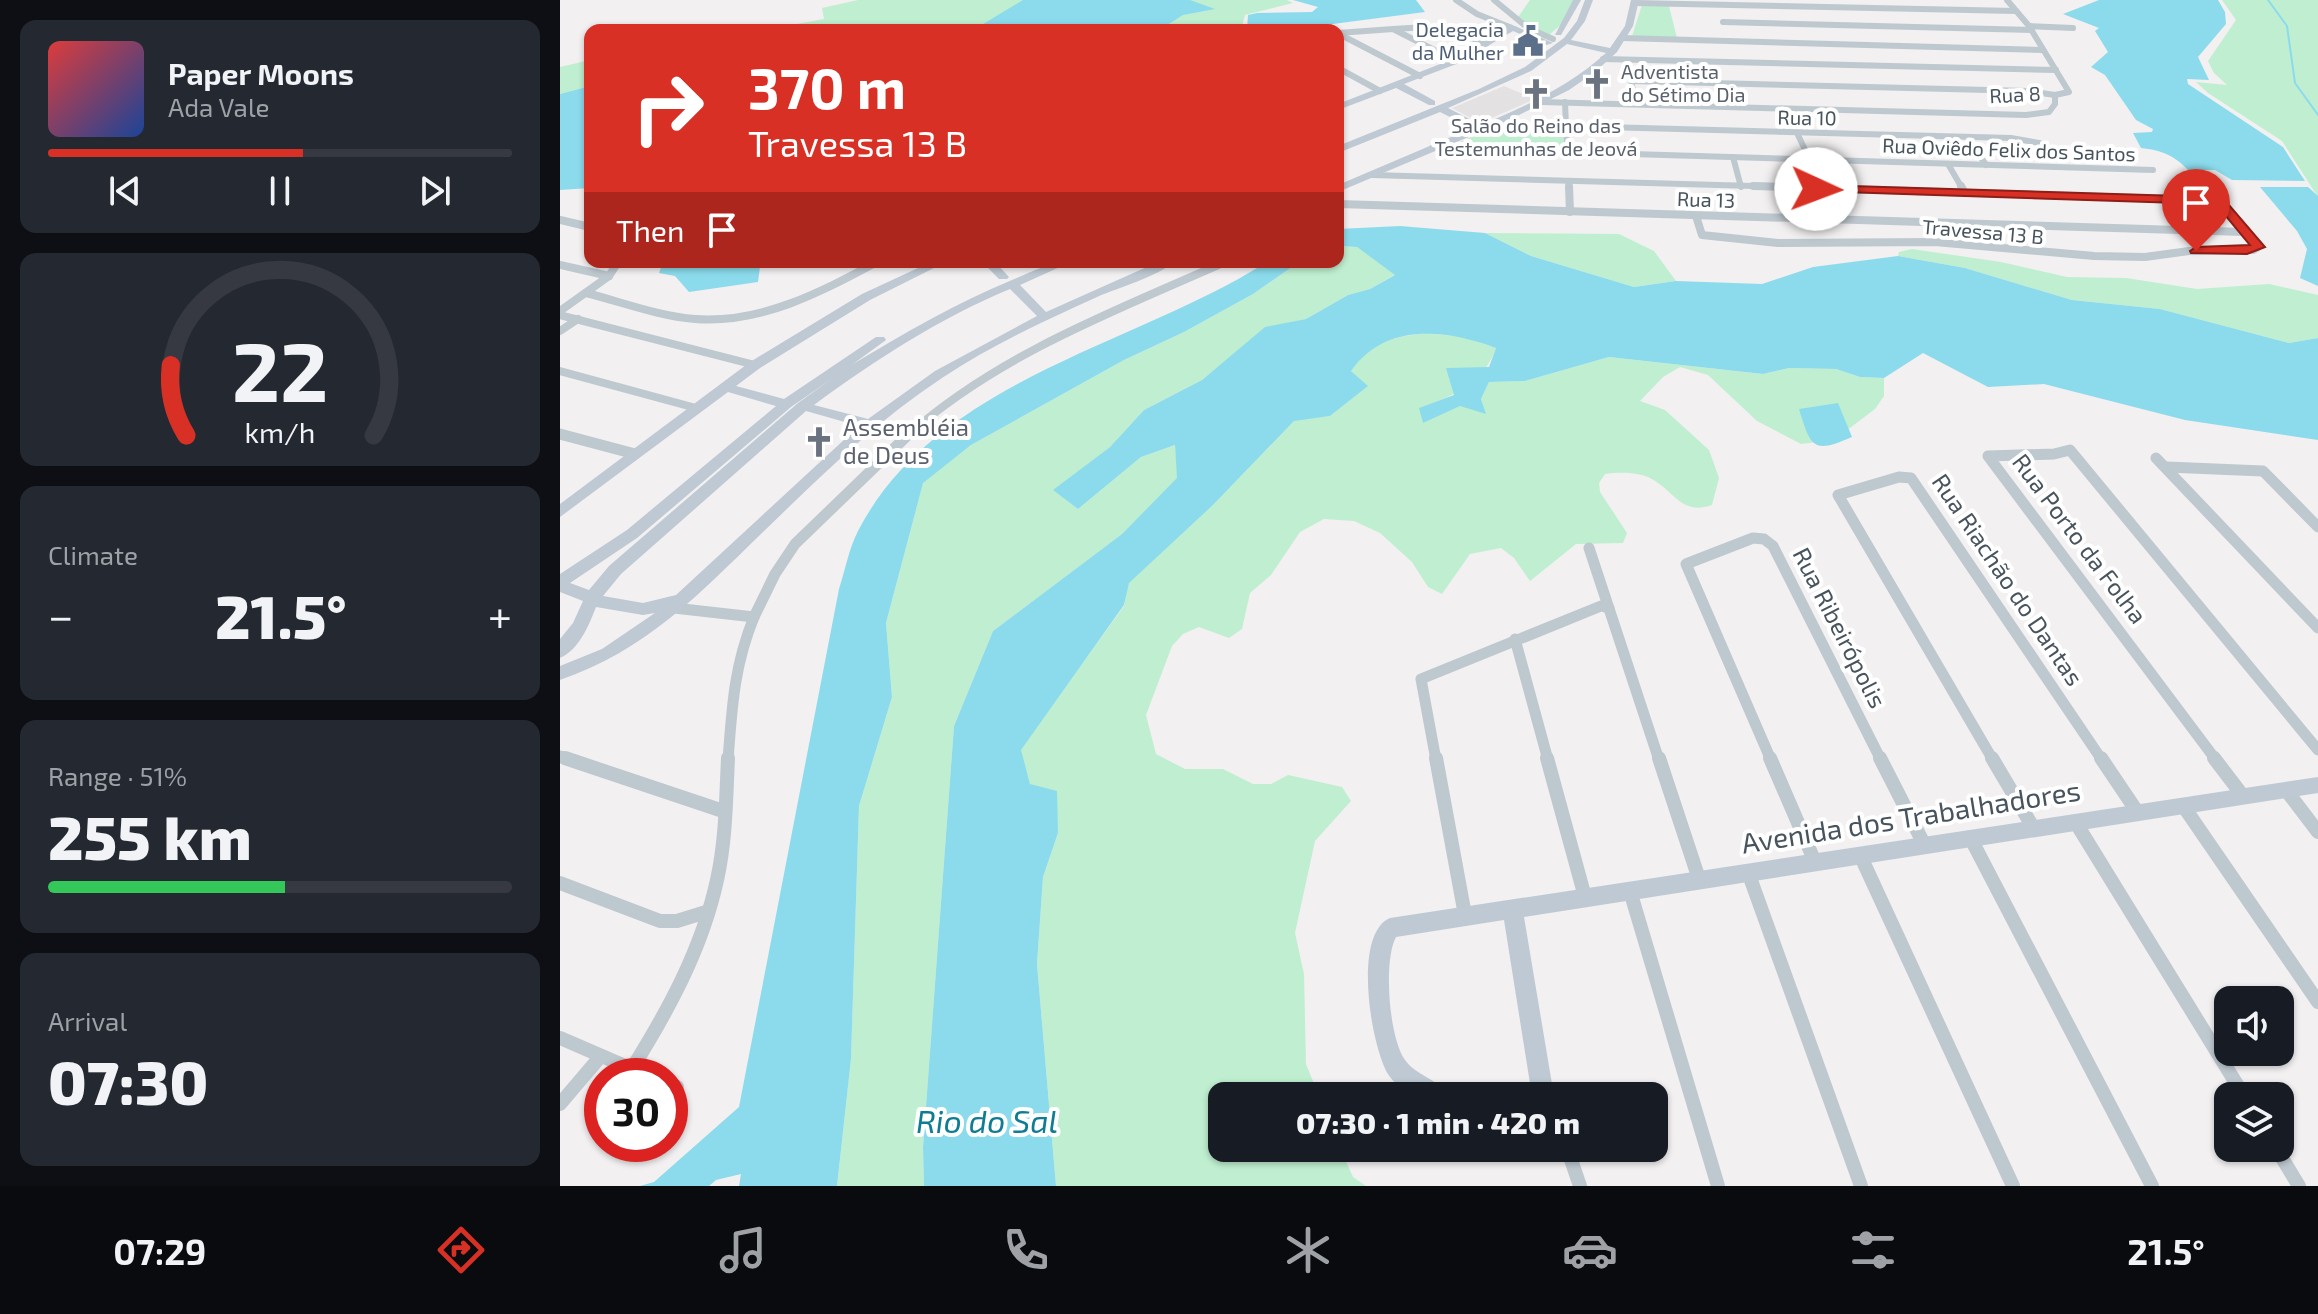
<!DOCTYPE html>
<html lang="en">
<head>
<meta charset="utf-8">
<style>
	:root { --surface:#171b24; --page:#242831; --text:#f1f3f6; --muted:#9ea1a6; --line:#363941; --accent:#d93025 }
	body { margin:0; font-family:"Exo 2",sans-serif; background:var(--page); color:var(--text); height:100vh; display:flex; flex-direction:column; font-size:30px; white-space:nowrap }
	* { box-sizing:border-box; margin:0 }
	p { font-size:26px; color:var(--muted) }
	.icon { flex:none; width:44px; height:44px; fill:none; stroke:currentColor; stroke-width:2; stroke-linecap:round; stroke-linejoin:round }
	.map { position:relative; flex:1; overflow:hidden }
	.drawer { display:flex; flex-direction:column; gap:20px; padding:20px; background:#0d0f14; width:560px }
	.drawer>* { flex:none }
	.guide { position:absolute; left:24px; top:24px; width:760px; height:244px; border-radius:16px; box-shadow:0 2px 6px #0004; background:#d93025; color:#fff; overflow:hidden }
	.controls { position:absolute; left:1654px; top:986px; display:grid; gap:16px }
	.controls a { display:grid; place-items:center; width:80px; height:80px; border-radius:16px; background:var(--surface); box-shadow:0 2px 6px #0004; font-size:40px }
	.speed { position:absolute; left:24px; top:1058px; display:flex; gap:16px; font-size:40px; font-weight:700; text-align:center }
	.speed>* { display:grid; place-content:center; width:104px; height:104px; border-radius:50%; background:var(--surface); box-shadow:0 2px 6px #0004; line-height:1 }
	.speed .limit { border:12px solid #d22; background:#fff; color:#111 }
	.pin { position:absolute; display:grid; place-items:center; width:68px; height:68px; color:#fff; margin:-82px -34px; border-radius:50% 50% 50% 0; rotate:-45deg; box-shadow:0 0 8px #0007 }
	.pin .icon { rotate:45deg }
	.me { position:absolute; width:88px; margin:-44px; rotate:92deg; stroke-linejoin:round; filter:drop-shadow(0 0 6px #0008) }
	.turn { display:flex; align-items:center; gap:28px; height:168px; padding:0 32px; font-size:36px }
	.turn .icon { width:104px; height:104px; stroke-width:2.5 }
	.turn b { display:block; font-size:56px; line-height:68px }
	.then { display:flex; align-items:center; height:76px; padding:0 32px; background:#0003; gap:16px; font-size:30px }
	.big { font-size:60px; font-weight:800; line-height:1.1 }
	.drawer .tile { flex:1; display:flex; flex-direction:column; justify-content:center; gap:12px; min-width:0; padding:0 28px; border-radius:16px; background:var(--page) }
	.drawer .dial { align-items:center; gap:0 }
	.dial svg { height:208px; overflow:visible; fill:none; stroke:var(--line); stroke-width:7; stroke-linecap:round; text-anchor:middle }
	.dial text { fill:var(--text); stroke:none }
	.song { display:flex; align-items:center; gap:24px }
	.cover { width:96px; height:96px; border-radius:12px; background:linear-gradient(135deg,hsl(0 70% 55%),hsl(220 70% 35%)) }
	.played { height:8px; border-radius:4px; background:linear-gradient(90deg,var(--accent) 55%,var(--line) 55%) }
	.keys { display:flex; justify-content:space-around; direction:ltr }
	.heat { display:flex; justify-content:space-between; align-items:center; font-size:44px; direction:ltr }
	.charge { height:12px; border-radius:6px; background:linear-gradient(90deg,#34c759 51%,var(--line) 0) }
	.trip { position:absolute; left:648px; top:1082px; width:460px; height:80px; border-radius:16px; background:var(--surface); box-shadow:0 2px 6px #0004; font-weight:800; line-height:80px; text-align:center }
	.dock { display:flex; height:128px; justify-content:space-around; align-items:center; background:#090b0e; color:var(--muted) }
	.dock .icon { width:56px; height:56px }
	.dock .current { color:var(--accent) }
	.dock b { font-size:36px; color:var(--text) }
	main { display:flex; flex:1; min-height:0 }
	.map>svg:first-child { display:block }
</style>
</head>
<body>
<main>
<section class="drawer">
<div class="tile">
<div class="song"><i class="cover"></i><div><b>Paper Moons</b><p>Ada Vale</p></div></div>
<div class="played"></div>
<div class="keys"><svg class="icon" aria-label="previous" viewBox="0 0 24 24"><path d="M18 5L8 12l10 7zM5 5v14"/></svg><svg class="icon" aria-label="pause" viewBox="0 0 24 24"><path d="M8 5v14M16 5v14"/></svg><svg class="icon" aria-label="next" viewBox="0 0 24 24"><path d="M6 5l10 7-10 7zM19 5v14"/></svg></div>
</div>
<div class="tile dial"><svg viewBox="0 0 100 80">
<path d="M14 69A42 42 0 1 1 86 69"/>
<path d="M14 69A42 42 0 0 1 8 42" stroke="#d93025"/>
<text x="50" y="56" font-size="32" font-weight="700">22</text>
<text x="50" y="72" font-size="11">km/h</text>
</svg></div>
<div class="tile"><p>Climate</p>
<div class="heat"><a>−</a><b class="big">21.5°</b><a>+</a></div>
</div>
<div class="tile"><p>Range · 51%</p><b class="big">255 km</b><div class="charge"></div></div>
<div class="tile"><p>Arrival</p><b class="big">07:30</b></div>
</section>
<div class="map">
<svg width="1758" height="1186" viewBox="0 0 1758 1186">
	<rect width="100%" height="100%" fill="#f2f0f0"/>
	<path fill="#e3e1e2" d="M944 86 975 99 920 123 892 108Z"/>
	<g fill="#bfefd0">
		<path d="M298 0H727L733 3 685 15 681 30H451L441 14 413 30H204L264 19 262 8Z"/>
		<path d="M970 0H1014L1002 24 984 39 958 17Z"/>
		<path d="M1662 0H1758V197L1722 141 1648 93 1636 82 1667 85 1654 73 1648 61 1676 20Z"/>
		<path d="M1082 5 1109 6 1117 38 1072 36Z"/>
		<path d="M30 60V86L0 94V67Z"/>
		<path d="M944 123 1002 127 1004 150 890 146Z"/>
		<path d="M925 233 1059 234 1094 251 1116 281 1074 287 971 256Z"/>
		<path d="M778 246 797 247 836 274 810 289 788 295 746 319 705 328 642 380 584 410 550 447 494 490 518 509 581 457 615 445 618 478 562 534 433 631 394 726 363 1147 364 1186H277L291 1059 299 806 332 697 326 623 363 482 411 445 564 360 624 332 693 294 739 262H778Z"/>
		<path d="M1352 249 1441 262 1507 277 1566 278 1637 289 1709 284 1758 295V338L1729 343 1600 309 1512 300 1405 268 1338 256 1339 252Z"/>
		<path d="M865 333 905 337 936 348C923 384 893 396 860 408L863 423 900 405 925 413 921 399 929 382 965 381 1049 357 1203 374 1229 368 1276 369 1300 377 1324 378V396L1315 409 1274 440 1241 444 1197 421 1148 375 1120 367 1103 377 1080 401 1105 410 1149 450 1159 478 1152 505C1121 516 1114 490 1090 478 1078 472 1059 472 1045 474L1039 483 1040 492 1067 533 1063 543 1016 544 970 581 954 558 941 548 910 554 882 594 868 587 852 562 820 533 794 521 764 519 740 532 711 575 690 593 682 629 669 638 639 627 623 634 612 646 586 715 596 754 625 769H663L693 784H711L728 775 782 787 791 801 755 841 735 933 744 974 746 1064 759 1096H662V1148H780L793 1177 806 1186H496L477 964 483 877 498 833 470 784 460 750 564 606 568 583 653 505 735 420 770 416 807 386 791 371C812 341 830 338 865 333Z"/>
	</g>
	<g fill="#8cdbec">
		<path d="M463 0H630L655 9 623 15 599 30H413Z"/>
		<path d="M733 0H856L865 12 742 28 687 30 688 15 697 13 752 12 758 7Z"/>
		<path d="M1539 0H1658L1665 12 1666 24 1638 57 1649 80 1627 79 1628 84 1723 147 1745 181 1672 180 1655 170H1628C1614 155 1601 150 1581 148L1573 133 1592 132 1593 129 1576 120 1545 75 1531 67 1548 52 1535 31 1539 28 1503 14Z"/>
		<path d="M30 86V188L0 190V94Z"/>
		<path d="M1700 187H1748L1758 196V286L1740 278 1747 249 1737 231Z"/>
		<path d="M840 226 925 233 971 256 1074 287 1116 281 1202 284 1253 267 1338 256 1405 268 1512 300 1600 309 1729 343 1758 338V440L1625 420 1484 384 1428 387 1363 353 1324 378 1300 377 1276 369 1229 368 1203 374 1049 357 965 381 929 382 921 399 926 414 900 406 863 423 859 408 894 395 886 368 929 367 936 348C886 329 825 322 791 371L808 386 770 416 734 421 653 505 569 583 564 605 461 750 470 784 497 791 498 833 483 877 477 964 496 1186H364L363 1147 394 726 433 631 562 534 617 478 615 445 581 457 518 509 493 490 550 447 584 410 642 380 705 327 746 319 788 295 810 289 835 275 797 247 778 246V229Z"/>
		<path d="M103 262H245L200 267 198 282 129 292 115 276 99 273Z"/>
		<path d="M707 262H739L693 294 624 332 564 360 411 445 363 483 326 623 332 697 299 806 291 1059 277 1186H179L181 1174 156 1180 149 1186H80L94 1182 179 1107 279 589C285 571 289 548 298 531 376 380 574 346 707 262Z"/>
		<path d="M1278 403 1292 437C1253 454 1251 448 1239 409Z"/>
	</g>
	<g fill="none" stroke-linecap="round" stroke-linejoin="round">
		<path stroke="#8cdbec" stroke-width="2" d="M1708 0 1727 26 1735 83 1758 115"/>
		<g stroke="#bec8cf" stroke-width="6">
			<path d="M896 0 917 14 952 28"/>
			<path d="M934 0 968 28 993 39"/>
			<path d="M1075 3 1456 11"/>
			<path d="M1163 22 1472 30"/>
			<path d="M1469 26 1513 28"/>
			<path d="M833 29 883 26 926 44"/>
			<path d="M778 33 833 29 896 61"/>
			<path d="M779 34 860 76"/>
			<path d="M1062 38 1483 50"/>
			<path d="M1043 59 1496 70"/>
			<path d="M1068 60 1075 104"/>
			<path d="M778 68 820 91"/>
			<path d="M1072 81 1468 91 1495 95 1509 92 1469 26 1447 0"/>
			<path d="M981 102 1466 115 1489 112 1495 104V95"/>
			<path d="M1005 102 1007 152"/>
			<path d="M1007 126 1451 138 1485 144"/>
			<path d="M1237 133 1250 160"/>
			<path d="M1408 138 1426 165"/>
			<path d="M872 148 1593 170"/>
			<path d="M1173 157 1181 187"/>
			<path d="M1388 164 1402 188"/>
			<path d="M812 175 1260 188"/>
			<path d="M1009 182V188"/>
		</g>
		<g stroke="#bec8cf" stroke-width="8">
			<path d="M1009 186 1010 212"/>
			<path d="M1401 186 1405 193"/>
			<path d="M1256 189 1270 220"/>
			<path d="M778 204 1684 232"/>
			<path d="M1136 216 1142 235 1218 243 1375 242 1534 256 1585 257 1629 251 1693 250 1698 247 1662 204 1645 200 1193 186"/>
			<path d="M0 220 30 227"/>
			<path d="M0 265 49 276"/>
			<path d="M26 293C62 302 98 316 135 319 201 324 261 292 317 262"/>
			<path d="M0 311 49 276 58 262"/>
			<path d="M0 315 195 365"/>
			<path d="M0 331 18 319"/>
			<path d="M0 371 136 408"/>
			<path d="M0 434 4 435"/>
			<path d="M348 435C439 354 555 311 665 262"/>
		</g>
		<g stroke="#bec8cf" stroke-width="11">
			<path d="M0 434 75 454"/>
			<path d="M1596 458 1758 628"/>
			<path d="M1607 467 1703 471 1758 527"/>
			<path d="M1029 548 1099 760"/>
			<path d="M114 608 194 617C174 666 172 707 168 760"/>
			<path d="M194 617 215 574 235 544 350 433"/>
			<path d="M955 639 988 760"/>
			<path d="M0 756 11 760"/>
			<path d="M876 760 861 679 1041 606 1049 608"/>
			<path d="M1211 760 1126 564 1193 538 1204 539 1213 546 1321 760"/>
			<path d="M1433 760 1278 495 1339 477 1351 478 1542 760"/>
			<path d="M1656 760 1428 456 1494 454 1510 450 1758 750"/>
		</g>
		<g stroke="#bec8cf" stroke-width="14">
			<path d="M5 758 163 811"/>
			<path d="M876 758 905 915"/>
			<path d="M987 758 1025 897"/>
			<path d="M1099 758 1139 879"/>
			<path d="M1210 758 1255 862"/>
			<path d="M1320 758 1365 846"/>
			<path d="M1432 758 1474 829"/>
			<path d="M1541 758 1578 813"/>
			<path d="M1654 758 1683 796"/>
			<path d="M1726 790 1758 832"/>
			<path d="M1624 807 1758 1002"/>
			<path d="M1516 823 1684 1096"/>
			<path d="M1411 839 1592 1186"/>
			<path d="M1301 857 1453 1186"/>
			<path d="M1188 872 1301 1186"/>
			<path d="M0 883 100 921H117L146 912"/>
			<path d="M1070 891 1158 1186"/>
			<path d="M0 1038 88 1076"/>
			<path d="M71 1070C108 1011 142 949 157 880 166 840 166 798 168 758"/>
			<path d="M110 1084 117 1087"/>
			<path d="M0 1104 40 1057"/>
			<path d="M1007 1148 1020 1186"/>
			<path d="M1716 1148 1739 1186"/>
		</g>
		<g fill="#bec9d3" fill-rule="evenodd">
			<path d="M1013 0H1021L1001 35H995Z"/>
			<path d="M1025 0H1033L1025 21 1011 40 1050 48 1065 26 1071 0H1079L1073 26 1057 52 1035 72 1009 90 951 119 778 192V185L912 128 880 112 778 153V146L919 89 965 67 1004 38 1017 21ZM1007 44 1046 53C1010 86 966 106 921 125L888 108 971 71Z"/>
			<path d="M949 26H955L993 43 986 45 953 31 899 63 844 84 875 101V105H869L836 88 778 110V104L893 59Z"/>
			<path d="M371 262H386L310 300 200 368 176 386 224 399 316 337H324L326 340 293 364C345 333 396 303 452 280 472 272 489 262 511 262L460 285 486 312 598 262H614C596 277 560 287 537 297 484 321 430 346 382 378 315 422 260 477 203 532 139 594 87 650 0 680V666L42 649 95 613 83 615 36 607C29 625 19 650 0 658V639L13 623 23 601 0 592V574L67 530 216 406 168 392 0 517V504L190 362 302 294ZM450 289 477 316 375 371 308 419 254 405C315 360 380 318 450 289ZM273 378 238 403 49 566 29 590 10 583 77 538 231 407ZM246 411 299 426 116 595 83 603 43 596 61 574Z"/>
			<path d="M422 262H435L449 277 447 279H439Z"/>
			<path d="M1758 777V793L964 917 994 1096H972L944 920 836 937C823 961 829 1038 845 1060 856 1076 880 1079 887 1096 876 1096 861 1099 851 1094 842 1090 833 1082 828 1074 811 1046 792 934 830 918Z"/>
		</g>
	</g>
	<path fill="#d93025" stroke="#8d1f18" stroke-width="2" d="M1256 185 1653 197 1669 205 1705 247 1687 254 1631 253 1630 251 1636 247 1690 245 1661 210 1651 204 1252 191 1250 189Z"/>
	<defs>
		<symbol id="civic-bare" viewBox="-9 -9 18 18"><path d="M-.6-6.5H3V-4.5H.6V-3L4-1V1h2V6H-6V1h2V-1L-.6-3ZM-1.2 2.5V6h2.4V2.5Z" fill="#5c6f8a" stroke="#fff" stroke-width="2.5" paint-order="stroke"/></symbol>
		<symbol id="church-bare" viewBox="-9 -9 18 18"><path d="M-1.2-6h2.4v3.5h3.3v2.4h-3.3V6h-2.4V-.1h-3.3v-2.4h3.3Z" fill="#6b7280" stroke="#fff" stroke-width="2.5" paint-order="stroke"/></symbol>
	</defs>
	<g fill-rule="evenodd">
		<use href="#civic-bare" x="946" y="19" width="44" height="44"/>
		<use href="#church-bare" x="1015" y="62" width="44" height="44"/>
		<use href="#church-bare" x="954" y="72" width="44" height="44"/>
		<use href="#church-bare" x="237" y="420" width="44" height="44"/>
	</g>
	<g text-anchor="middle" stroke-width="8" stroke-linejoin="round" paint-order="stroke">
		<g font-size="20" fill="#4e5e75" stroke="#fff" text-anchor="end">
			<text x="944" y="37">Delegacia<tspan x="944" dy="23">da Mulher</tspan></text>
		</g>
		<g font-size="20" fill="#5b616d" stroke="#fff" text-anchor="start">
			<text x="1061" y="79">Adventista<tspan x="1061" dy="23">do Sétimo Dia</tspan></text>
			<text x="976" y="133" text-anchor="middle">Salão do Reino das<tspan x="976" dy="23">Testemunhas de Jeová</tspan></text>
		</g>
		<g font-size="20" fill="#48545d" stroke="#fff">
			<text transform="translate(1455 95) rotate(-3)" y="7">Rua 8</text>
			<text transform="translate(1247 118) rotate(1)" y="7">Rua 10</text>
			<text transform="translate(1449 150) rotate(2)" y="7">Rua Oviêdo Felix dos Santos</text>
			<text transform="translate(1146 200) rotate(2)" y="7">Rua 13</text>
			<text transform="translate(1423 232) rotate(5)" y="7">Travessa 13 B</text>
		</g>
		<g font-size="24" fill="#5b616d" stroke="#fff" text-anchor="start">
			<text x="283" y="436">Assembléia<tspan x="283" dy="28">de Deus</tspan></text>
		</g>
		<g font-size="24" fill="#48545d" stroke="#fff">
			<text transform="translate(1519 539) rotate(53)" y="8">Rua Porto da Folha</text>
			<text transform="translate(1447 580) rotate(56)" y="8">Rua Riachão do Dantas</text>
			<text transform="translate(1279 628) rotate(63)" y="8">Rua Ribeirópolis</text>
		</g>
		<g font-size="28" fill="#48545d" stroke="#fff">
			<text transform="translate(1351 817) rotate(-9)" y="10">Avenida dos Trabalhadores</text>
		</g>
		<g font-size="32" font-style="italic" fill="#0e7d94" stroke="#fff">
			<text x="427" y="1133">Rio do Sal</text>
		</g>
	</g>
</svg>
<div class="controls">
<a><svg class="icon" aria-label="sound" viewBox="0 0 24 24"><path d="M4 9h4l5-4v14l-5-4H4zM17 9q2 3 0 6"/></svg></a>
<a><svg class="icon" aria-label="layers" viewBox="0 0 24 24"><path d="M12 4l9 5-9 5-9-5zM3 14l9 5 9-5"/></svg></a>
</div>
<div class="speed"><div class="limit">30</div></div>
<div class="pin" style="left:1636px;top:251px;background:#d93025"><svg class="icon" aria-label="arrive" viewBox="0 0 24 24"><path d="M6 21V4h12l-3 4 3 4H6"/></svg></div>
<svg class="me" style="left:1256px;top:189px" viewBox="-20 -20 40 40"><circle r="19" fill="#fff"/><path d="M0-13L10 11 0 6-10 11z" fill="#d93025"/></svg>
<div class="trip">07:30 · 1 min · 420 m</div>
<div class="guide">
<div class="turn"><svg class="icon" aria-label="right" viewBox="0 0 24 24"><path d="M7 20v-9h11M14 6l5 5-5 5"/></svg><div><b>370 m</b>Travessa 13 B</div></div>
<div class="then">Then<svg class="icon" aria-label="arrive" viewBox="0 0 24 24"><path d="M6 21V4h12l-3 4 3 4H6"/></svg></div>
</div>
</div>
</main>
<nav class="dock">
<b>07:29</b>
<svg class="icon current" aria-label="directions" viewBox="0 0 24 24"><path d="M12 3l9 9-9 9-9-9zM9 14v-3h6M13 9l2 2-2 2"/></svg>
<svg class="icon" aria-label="music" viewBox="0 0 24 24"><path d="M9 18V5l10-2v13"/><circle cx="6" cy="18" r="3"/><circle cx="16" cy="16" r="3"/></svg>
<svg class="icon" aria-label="phone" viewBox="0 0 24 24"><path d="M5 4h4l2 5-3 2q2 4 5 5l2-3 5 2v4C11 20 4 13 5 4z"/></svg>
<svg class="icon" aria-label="climate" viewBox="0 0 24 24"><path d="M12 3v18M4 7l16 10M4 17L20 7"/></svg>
<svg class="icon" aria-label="car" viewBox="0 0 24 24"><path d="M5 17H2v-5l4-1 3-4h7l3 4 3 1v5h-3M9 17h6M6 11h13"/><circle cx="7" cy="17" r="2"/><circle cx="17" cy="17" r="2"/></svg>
<svg class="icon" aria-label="filters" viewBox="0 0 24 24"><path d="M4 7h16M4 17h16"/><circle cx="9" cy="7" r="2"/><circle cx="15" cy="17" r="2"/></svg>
<b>21.5°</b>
</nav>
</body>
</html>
